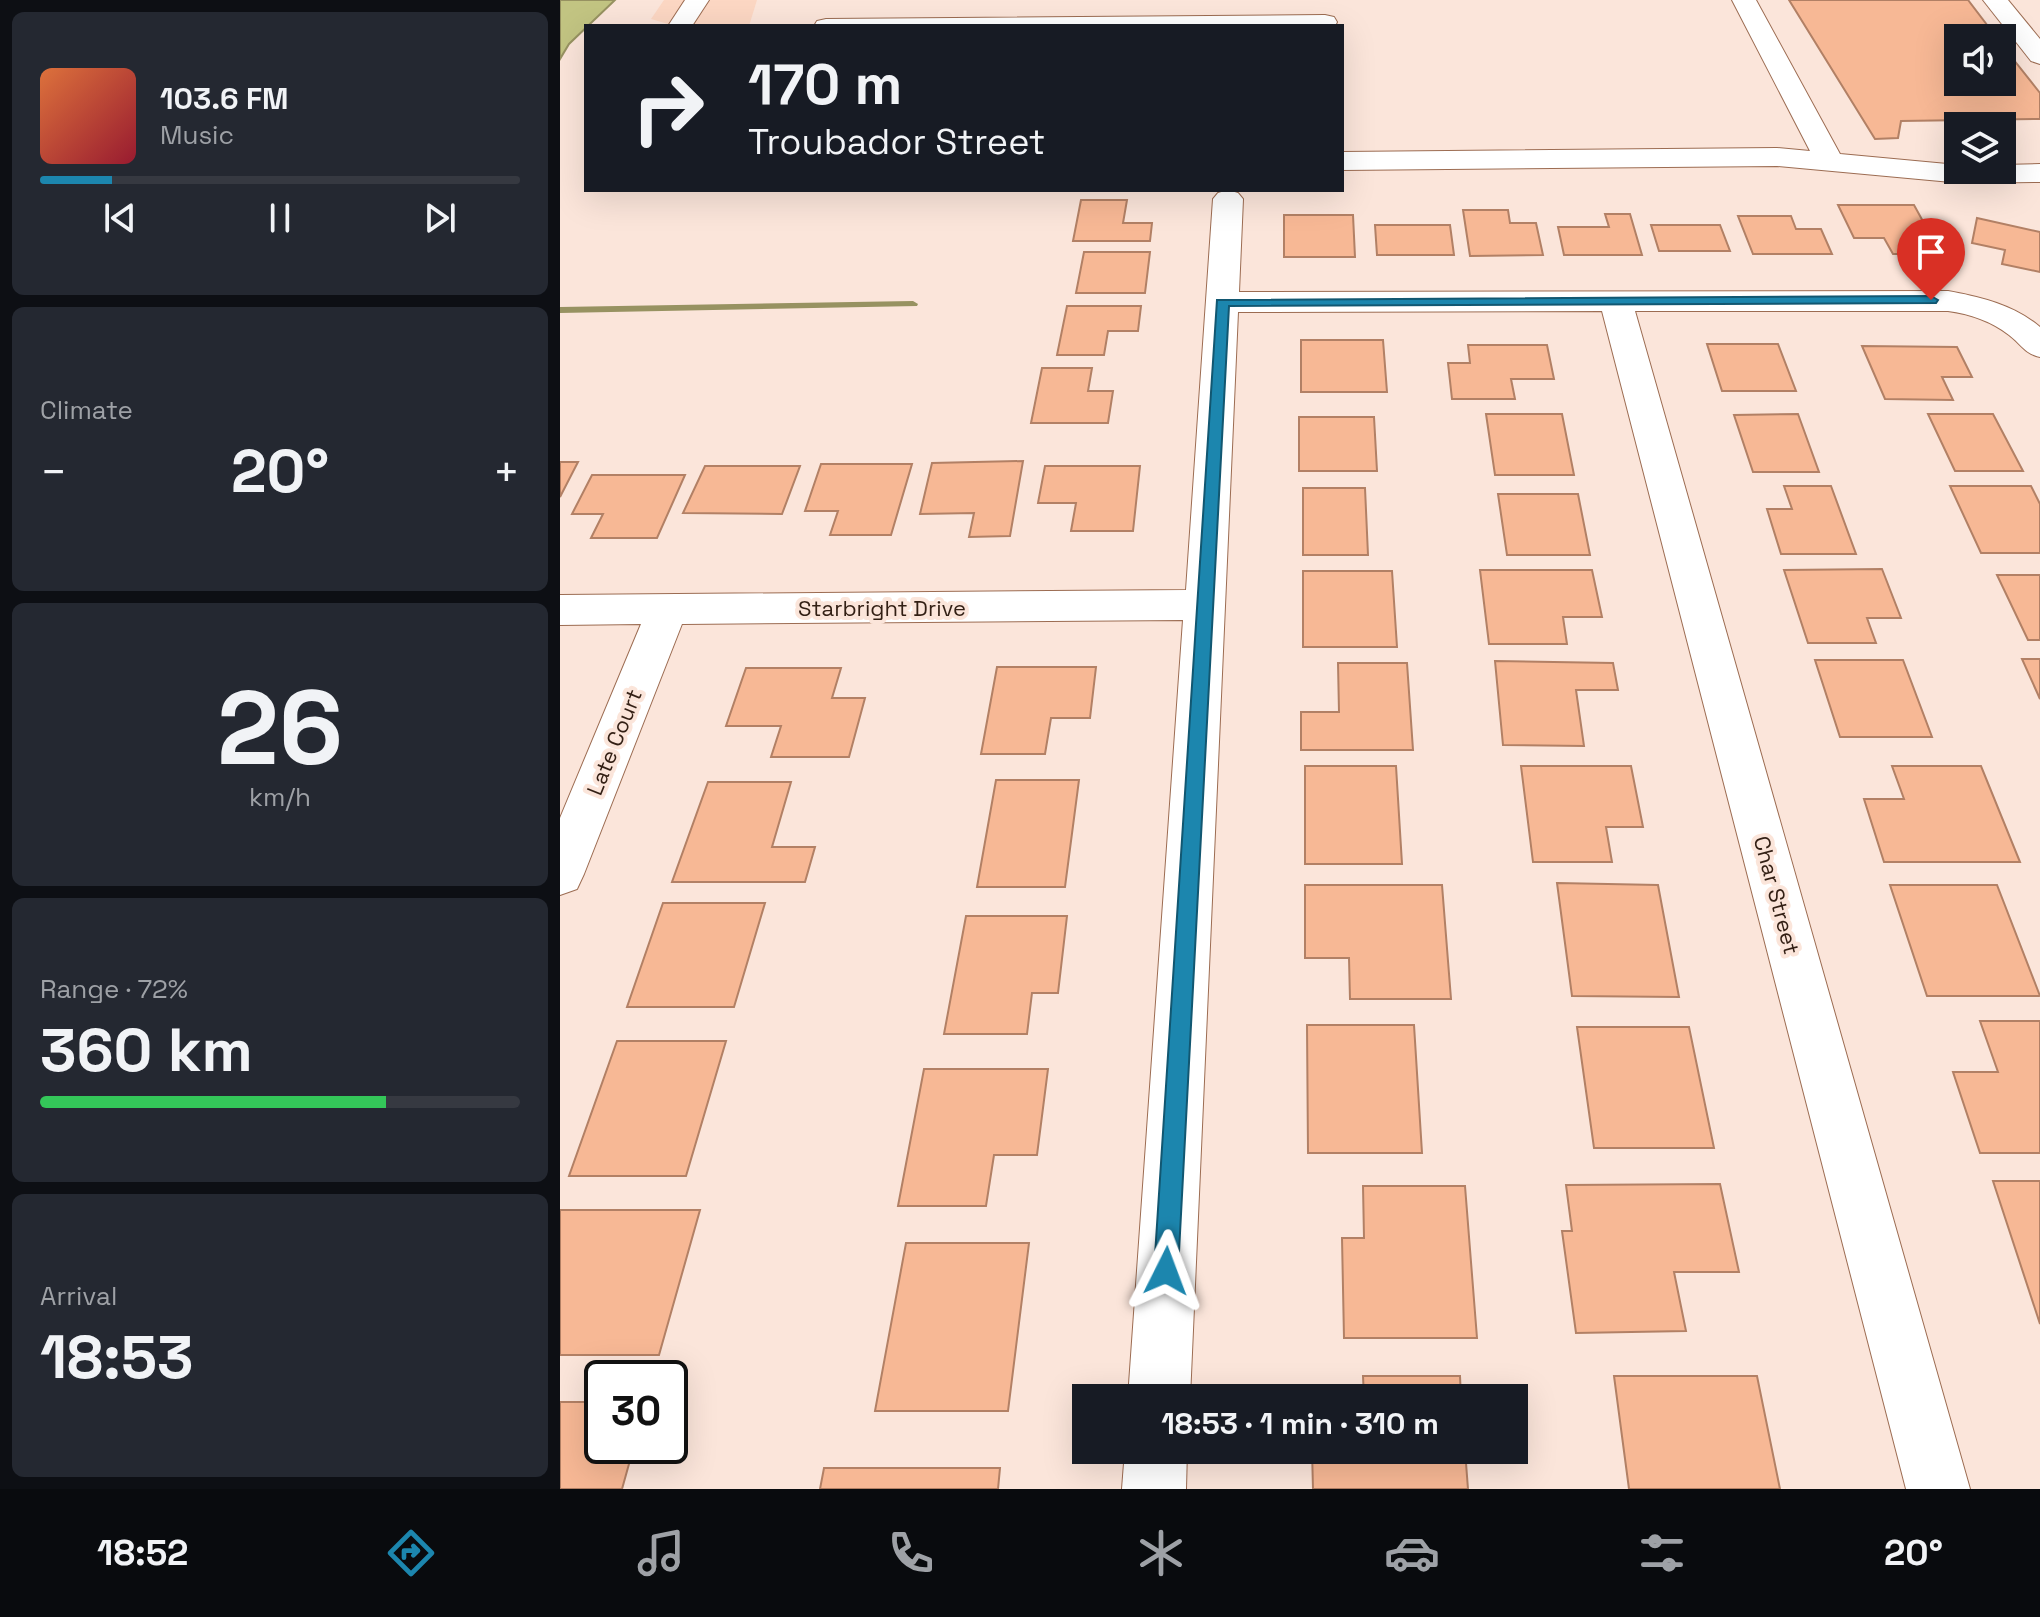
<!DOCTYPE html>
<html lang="en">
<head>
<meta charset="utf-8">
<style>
	:root { --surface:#171b24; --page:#242831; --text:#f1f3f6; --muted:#9ea1a6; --line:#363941; --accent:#1c86ae }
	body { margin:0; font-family:"Space Grotesk",sans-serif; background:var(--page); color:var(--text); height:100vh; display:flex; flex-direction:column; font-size:30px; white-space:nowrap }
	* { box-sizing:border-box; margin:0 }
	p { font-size:26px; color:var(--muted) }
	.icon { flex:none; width:44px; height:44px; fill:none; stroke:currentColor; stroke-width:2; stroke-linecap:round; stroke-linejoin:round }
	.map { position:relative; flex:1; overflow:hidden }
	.details { display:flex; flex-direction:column; gap:12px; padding:12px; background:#0d0f14; width:560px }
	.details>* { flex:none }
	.banner { position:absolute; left:24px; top:24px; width:760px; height:168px; border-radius:0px; box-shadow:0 8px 32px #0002; background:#171b24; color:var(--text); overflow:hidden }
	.tools { position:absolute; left:1384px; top:24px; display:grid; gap:16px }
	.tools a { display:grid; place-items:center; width:72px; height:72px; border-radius:0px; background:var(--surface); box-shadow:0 8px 32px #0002; font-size:40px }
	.speed { position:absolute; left:24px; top:1360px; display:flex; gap:16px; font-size:40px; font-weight:700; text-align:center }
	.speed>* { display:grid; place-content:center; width:104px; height:104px; border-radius:50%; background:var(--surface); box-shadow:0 8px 32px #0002; line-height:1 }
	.speed .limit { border:4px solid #111; border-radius:12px; background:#fff; color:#111 }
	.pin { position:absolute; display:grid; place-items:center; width:68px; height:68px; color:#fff; margin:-82px -34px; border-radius:50% 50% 50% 0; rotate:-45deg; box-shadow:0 0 8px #0007 }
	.pin .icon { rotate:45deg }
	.me { position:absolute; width:88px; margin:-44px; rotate:3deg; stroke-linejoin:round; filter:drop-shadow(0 0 6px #0008) }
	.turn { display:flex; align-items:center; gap:28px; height:168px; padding:0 32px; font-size:36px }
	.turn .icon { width:104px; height:104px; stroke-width:2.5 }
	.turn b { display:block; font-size:56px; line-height:68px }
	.big { font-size:60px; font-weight:700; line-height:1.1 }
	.details .widget { flex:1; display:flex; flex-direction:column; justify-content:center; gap:12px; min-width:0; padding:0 28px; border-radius:12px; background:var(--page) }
	.details .dial { align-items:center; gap:0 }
	.dial b { font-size:104px; line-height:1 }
	.song { display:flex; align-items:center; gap:24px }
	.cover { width:96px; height:96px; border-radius:12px; background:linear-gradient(135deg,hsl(20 70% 55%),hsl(350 70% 35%)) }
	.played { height:8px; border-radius:4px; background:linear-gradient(90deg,var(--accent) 15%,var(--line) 15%) }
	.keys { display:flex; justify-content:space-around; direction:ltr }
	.heat { display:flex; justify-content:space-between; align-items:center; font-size:44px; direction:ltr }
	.charge { height:12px; border-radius:6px; background:linear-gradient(90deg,#34c759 72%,var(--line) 0) }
	.trip { position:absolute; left:512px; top:1384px; width:456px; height:80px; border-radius:0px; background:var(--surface); box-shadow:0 8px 32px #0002; font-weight:700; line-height:80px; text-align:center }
	.tab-bar { display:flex; height:128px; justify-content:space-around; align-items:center; background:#090b0e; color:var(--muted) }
	.tab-bar .icon { width:56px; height:56px }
	.tab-bar .current { color:var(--accent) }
	.tab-bar b { font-size:36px; color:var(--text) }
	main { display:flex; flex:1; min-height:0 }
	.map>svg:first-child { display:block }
</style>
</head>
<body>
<main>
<section class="details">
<div class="widget">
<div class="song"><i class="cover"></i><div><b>103.6 FM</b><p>Music</p></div></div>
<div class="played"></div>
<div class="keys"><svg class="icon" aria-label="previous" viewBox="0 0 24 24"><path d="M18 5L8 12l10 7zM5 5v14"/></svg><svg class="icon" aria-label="pause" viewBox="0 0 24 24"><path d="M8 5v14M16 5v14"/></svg><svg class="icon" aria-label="next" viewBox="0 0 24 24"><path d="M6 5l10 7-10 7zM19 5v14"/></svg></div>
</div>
<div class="widget"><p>Climate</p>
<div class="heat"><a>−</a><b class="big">20°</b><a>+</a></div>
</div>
<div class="widget dial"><b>26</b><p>km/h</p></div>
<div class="widget"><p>Range · 72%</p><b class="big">360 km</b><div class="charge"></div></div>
<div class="widget"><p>Arrival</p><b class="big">18:53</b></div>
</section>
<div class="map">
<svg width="1480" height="1489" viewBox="0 0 1480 1489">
	<rect width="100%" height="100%" fill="#fbe5da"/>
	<path fill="#fcd7c3" d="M104 0H197L189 26H115L91 19Z"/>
	<path fill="#c2c482" stroke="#979261" stroke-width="2" d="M0 0H55L9 44 0 59Z"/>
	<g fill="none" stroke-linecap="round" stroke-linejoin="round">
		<path fill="#979261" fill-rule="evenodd" d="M353 301 358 304 357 306 0 313V307Z"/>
	</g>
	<g fill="#f7b895" stroke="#b28065" stroke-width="2">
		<path d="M1229 0H1408L1437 38H1398V82H1442V45L1480 93V119L1341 121 1338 138 1315 139Z"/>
		<path d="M521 200H567L563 223H592L590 241H513Z"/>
		<path d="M1278 205H1354L1381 254H1333L1324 238H1294Z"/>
		<path d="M903 210H948L950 223H976L983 255 910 256Z"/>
		<path d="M1045 214H1070L1082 255H1004L998 227H1049Z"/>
		<path d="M724 215H793L795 257H724Z"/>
		<path d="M1178 216H1231L1236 229H1261L1272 254H1193Z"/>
		<path d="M1417 218 1480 232V272L1442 264 1445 250 1412 243Z"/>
		<path d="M815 225H890L894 255H817Z"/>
		<path d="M1091 225H1160L1170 251H1099Z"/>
		<path d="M524 252H590L585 293H516Z"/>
		<path d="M507 306H581L578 331H548L544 355H497Z"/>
		<path d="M741 340H823L827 392H741Z"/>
		<path d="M1147 344H1218L1236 391H1162Z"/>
		<path d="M908 345H987L994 379H951L955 399H892L888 363H910Z"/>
		<path d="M1302 346 1397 347 1412 377H1382L1393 400 1325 399Z"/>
		<path d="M482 368H532L528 391H553L548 423H471Z"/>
		<path d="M926 414H1002L1014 475H935Z"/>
		<path d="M1238 414 1259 472H1193L1174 415Z"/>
		<path d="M1368 414H1433L1463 471H1395Z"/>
		<path d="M739 417H814L817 471H739Z"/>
		<path d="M463 461 450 536 409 537 414 513 360 514 372 463Z"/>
		<path d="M0 462H18L0 497Z"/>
		<path d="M261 464H352L331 535H270L278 511H245Z"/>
		<path d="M145 466H240L222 514 123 513Z"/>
		<path d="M485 466H580L573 531H511L516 503H478Z"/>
		<path d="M32 475H125L97 538H31L43 514H12Z"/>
		<path d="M1224 486H1271L1296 554H1221L1207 509H1232Z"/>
		<path d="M1390 486H1471L1480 504V553H1421Z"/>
		<path d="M743 488H805L808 555H743Z"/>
		<path d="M938 494H1018L1030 555H947Z"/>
		<path d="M1322 569 1341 618H1307L1316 643H1248L1224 570Z"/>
		<path d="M920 570H1032L1042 617H1003L1007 644H929Z"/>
		<path d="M743 571H832L837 647H743Z"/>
		<path d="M1437 575H1480V640H1468Z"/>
		<path d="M1462 659H1480V699Z"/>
		<path d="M1255 660H1343L1372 737H1280Z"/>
		<path d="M935 661 1053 663 1058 690H1016L1024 746 943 745Z"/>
		<path d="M778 663H847L853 750H741V712H779Z"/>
		<path d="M437 667H536L530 718H491L485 754H421Z"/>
		<path d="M186 668H281L272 698H305L289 757H211L221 726H166Z"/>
		<path d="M745 766H836L842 864H745Z"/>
		<path d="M961 766H1071L1083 827H1046L1052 862H973Z"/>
		<path d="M1332 766H1421L1460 862H1324L1304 799H1344Z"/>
		<path d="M436 780H519L505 887H417Z"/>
		<path d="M148 782H231L212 847H255L245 882H112Z"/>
		<path d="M997 883 1098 885 1119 997 1012 996Z"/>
		<path d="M745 885H882L891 999H790L789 958H745Z"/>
		<path d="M1330 885H1437L1480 996H1367Z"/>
		<path d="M103 903H205L174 1007H67Z"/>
		<path d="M406 916H507L498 993H472L467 1034H384Z"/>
		<path d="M1420 1021H1480V1153H1420L1393 1072H1438Z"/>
		<path d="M747 1025H854L862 1153H748Z"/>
		<path d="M1017 1027H1129L1154 1148H1034Z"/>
		<path d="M57 1041H166L126 1176H9Z"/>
		<path d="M364 1069H488L477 1155H434L426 1206H338Z"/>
		<path d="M1433 1181H1480V1324Z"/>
		<path d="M1160 1184 1179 1272H1114L1126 1331 1016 1333 1002 1231H1012L1006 1185Z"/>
		<path d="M803 1186H905L917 1338H784L782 1238H804Z"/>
		<path d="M0 1210H140L99 1355H0Z"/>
		<path d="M346 1243H469L448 1411H315Z"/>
		<path d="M803 1376H900L901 1398H804Z"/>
		<path d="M1054 1376H1197L1220 1489H1069Z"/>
		<path d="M0 1402H42V1446H74L62 1489H0Z"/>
		<path d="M752 1450H905L908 1489H753Z"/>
		<path d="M264 1468H440L438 1489H260Z"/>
	</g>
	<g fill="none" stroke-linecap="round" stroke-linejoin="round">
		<defs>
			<g id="minor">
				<path d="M125 0H149L132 26H108Z"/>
				<path d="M1172 0H1196L1280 154 1398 165V170H1442V165L1480 164V182L1402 183 1217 166 782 170V152L1217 148 1250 151Z"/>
				<path d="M1423 0H1448L1480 39V64L1471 61Z"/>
				<path d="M765 15 774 17 777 22 775 26H254L257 21 266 19Z"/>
				<path d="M668 190 678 193 683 199 679 292 1388 291C1421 297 1454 305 1480 327V357C1465 354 1461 344 1449 335 1431 321 1410 314 1388 311H1075L1410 1489H1346L1042 311 678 312 630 1398H568L623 620 122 624 24 874 17 889 0 895V818L81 624 0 625V595L626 590 653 199 658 193Z"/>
				<path d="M565 1450H627L626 1489H562Z"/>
			</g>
		</defs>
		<use href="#minor" stroke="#9c6c52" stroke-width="2"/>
		<use href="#minor" fill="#fff" fill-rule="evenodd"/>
	</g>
	<path fill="#1c86ae" stroke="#125771" stroke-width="2" d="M1371 296 1378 300 1376 303 669 306 618 1271 615 1280 606 1283 598 1280 594 1271 657 300Z"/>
	<g text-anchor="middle" stroke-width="8" stroke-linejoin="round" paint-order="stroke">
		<g font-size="22" fill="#321f14" stroke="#fbe5da">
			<text x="322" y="616">Starbright Drive</text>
			<text transform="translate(54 742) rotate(-68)" y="8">Late Court</text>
			<text transform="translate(1217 895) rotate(75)" y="8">Char Street</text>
		</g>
	</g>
</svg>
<div class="tools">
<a><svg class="icon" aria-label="sound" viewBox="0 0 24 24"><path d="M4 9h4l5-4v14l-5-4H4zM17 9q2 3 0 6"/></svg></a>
<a><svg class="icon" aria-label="layers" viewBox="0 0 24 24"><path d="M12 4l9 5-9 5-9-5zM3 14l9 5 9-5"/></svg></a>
</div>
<div class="speed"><div class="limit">30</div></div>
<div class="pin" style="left:1371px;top:300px;background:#d93025"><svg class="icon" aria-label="arrive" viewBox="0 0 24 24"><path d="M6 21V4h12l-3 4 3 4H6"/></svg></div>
<svg class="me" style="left:606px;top:1271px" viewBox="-20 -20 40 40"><path d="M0-17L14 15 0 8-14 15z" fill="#1c86ae" stroke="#fff" stroke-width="4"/></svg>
<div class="trip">18:53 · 1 min · 310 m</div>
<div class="banner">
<div class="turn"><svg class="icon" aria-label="right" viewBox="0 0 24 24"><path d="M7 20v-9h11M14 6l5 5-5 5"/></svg><div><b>170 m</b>Troubador Street</div></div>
</div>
</div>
</main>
<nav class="tab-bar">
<b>18:52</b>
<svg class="icon current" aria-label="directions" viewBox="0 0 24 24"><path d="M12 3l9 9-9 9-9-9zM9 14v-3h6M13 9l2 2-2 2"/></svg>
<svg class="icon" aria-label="music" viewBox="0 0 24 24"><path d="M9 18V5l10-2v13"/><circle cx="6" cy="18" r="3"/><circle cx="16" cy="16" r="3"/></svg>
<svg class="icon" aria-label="phone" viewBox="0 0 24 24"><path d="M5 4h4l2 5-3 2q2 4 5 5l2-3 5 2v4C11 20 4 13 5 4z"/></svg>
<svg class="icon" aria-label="climate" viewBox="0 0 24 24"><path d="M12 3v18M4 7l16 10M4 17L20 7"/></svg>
<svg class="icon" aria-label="car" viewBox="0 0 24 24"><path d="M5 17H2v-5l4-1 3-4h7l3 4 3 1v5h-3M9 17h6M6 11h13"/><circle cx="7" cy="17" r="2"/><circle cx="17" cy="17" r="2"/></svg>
<svg class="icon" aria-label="filters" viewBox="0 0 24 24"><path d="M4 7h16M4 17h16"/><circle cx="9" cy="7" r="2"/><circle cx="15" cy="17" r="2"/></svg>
<b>20°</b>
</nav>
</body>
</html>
